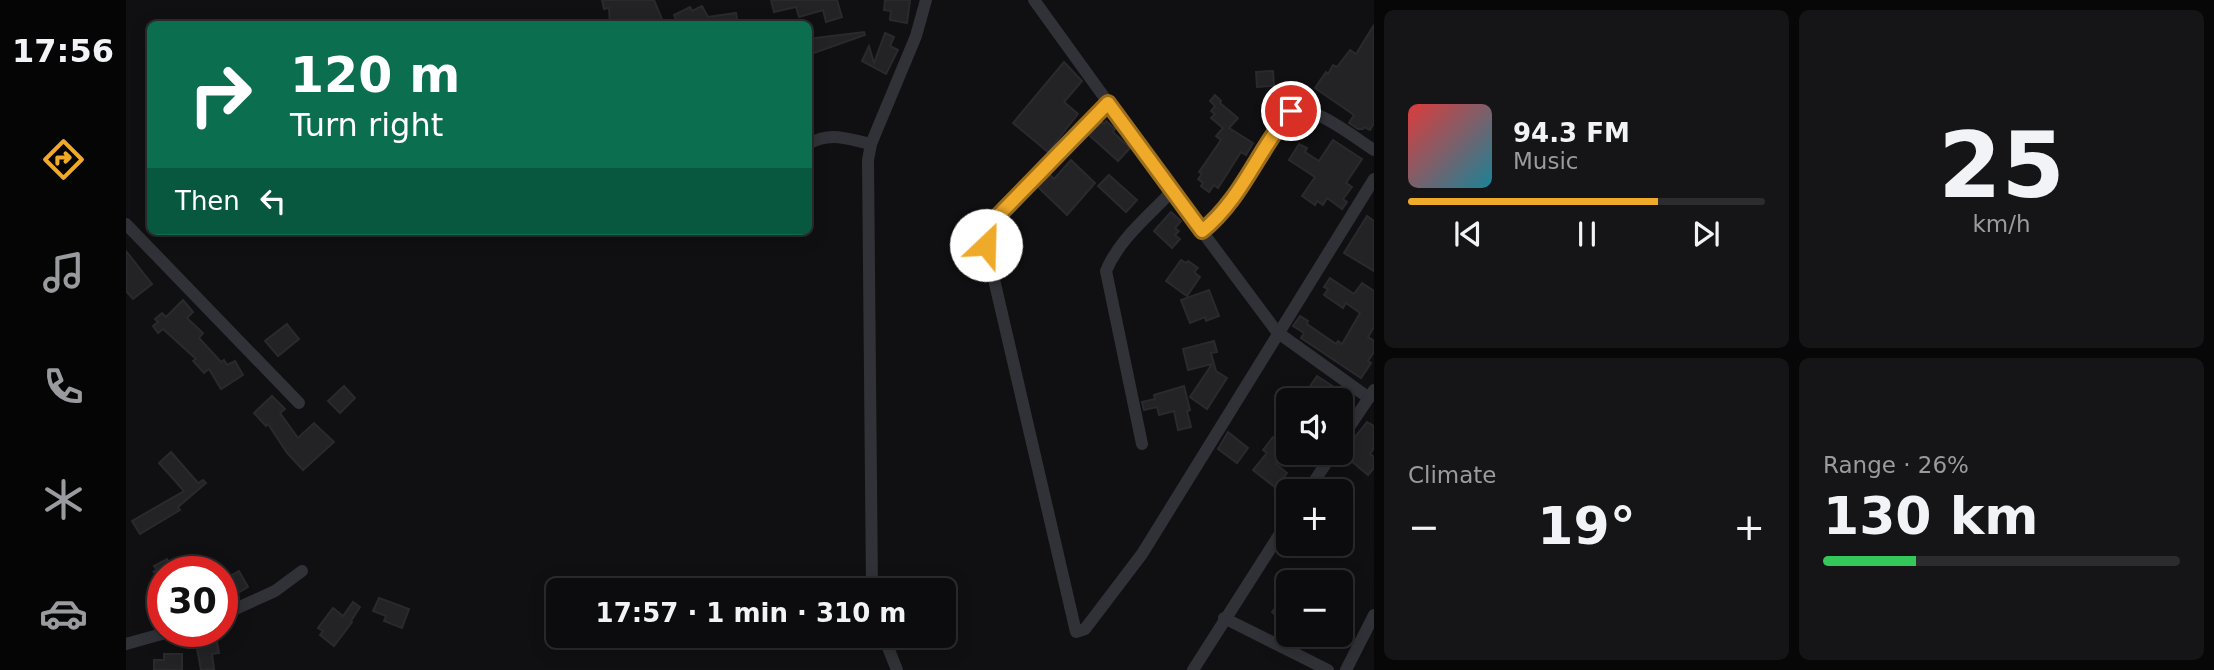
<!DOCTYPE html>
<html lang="en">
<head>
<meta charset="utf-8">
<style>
	:root { --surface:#0c0c0e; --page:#151517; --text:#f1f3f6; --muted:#9a9b9e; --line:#2c2c2e; --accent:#f0aa2a }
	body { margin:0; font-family:"DejaVu Sans",sans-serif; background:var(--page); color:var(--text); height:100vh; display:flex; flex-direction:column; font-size:26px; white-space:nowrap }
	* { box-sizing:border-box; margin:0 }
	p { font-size:23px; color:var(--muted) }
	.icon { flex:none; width:38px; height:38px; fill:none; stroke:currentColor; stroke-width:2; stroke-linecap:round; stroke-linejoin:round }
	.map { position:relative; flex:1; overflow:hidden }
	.drawer { display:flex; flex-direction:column; gap:10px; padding:10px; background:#070708; width:840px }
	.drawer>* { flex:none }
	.banner { position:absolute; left:21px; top:21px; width:665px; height:214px; border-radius:10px; box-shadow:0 4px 18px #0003,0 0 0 2px var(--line); background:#0b6e4f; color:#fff; overflow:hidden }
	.tools { position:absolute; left:1150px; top:388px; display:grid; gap:14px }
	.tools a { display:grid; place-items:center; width:77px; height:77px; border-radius:10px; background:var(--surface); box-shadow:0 4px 18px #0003,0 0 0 2px var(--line); font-size:35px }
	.speed { position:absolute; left:21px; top:556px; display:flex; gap:14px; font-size:35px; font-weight:700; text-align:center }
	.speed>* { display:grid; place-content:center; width:91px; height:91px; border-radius:50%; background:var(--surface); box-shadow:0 4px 18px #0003,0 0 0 2px var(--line); line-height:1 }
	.speed .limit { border:10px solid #d22; background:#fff; color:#111 }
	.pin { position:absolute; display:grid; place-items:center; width:60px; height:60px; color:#fff; margin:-30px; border:4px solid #fff; border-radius:50%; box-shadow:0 2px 7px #0007 }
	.me { position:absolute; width:77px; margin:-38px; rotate:24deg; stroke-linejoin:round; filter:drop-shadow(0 0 5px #0008) }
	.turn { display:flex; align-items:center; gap:24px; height:147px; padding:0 28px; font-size:32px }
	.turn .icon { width:91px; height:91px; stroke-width:2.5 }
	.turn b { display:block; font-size:49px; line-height:60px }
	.then { display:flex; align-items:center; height:66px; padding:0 28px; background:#0003; gap:14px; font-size:26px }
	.big { font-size:52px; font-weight:600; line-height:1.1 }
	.drawer .card { flex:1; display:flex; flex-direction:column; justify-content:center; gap:10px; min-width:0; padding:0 24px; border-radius:10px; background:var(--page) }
	.drawer .dial { align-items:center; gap:0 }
	.dial b { font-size:91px; line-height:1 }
	.song { display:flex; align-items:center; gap:21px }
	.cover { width:84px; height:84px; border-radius:10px; background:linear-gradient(135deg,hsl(0 70% 55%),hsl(190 70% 35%)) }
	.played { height:7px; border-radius:4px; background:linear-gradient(90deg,var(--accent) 70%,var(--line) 70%) }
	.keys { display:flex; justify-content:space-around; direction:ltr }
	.heat { display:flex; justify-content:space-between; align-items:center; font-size:38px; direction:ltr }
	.charge { height:10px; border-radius:5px; background:linear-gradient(90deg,#34c759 26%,var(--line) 0) }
	.drawer .tiles { flex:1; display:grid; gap:10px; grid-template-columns:repeat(2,1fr) }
	.trip { position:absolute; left:420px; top:578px; width:410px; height:70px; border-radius:10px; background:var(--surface); box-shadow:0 4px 18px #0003,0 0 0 2px var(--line); font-weight:600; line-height:70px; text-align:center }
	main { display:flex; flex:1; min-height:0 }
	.menu { display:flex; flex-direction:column; width:126px; justify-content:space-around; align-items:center; background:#050506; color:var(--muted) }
	.menu .icon { width:49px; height:49px }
	.menu .active { color:var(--accent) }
	.menu b { font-size:32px; color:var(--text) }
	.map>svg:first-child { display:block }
</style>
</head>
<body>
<main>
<nav class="menu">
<b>17:56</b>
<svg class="icon active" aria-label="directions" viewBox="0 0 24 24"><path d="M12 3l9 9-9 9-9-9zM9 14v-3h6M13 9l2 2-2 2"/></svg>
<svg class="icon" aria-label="music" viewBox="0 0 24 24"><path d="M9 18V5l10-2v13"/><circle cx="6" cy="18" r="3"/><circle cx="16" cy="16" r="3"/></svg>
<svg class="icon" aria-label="phone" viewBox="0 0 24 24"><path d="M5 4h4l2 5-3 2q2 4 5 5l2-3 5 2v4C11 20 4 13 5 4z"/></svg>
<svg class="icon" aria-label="climate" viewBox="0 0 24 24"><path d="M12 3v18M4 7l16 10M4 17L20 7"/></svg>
<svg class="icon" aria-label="car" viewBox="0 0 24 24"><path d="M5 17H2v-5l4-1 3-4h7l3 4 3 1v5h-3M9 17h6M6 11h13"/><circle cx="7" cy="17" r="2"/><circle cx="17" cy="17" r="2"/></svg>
</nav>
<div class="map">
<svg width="1248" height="670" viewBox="0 0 1248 670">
	<rect width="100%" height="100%" fill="#101012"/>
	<g fill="#232326" stroke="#2a2a2e" stroke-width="2">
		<path d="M476 0H528L538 24H527L526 21 517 24H484L483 8 478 9Z"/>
		<path d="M645 0H711L716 17 700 22 697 10 673 17 670 7 648 12Z"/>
		<path d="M759 0H784L781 23 764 20 765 11 758 10Z"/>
		<path d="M576 6 582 17 610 13 612 24H552L548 15 564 7 566 11Z"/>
		<path d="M1248 25V123L1244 130 1238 127 1237 129H1232L1223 123 1228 115 1189 88 1200 72 1202 74 1207 65 1211 67 1224 50 1230 54Z"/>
		<path d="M738 32 739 35 682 55V39Z"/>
		<path d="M759 33 768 37 764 46 772 50 760 74 736 61 743 46 748 63Z"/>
		<path d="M938 62 956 81 938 102 952 114 922 152 887 123Z"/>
		<path d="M1147 71 1148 86 1131 87 1130 72Z"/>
		<path d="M1089 95 1095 101 1094 103 1112 118 1103 128 1127 143 1120 155 1115 152 1092 188 1088 185 1083 192 1075 186 1077 183 1072 179 1076 174 1073 172 1095 140 1090 136 1097 128 1085 118 1089 114 1085 111 1089 106 1084 101Z"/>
		<path d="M980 121 989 129 987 132 1004 148 992 161 963 135 976 122 978 124Z"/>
		<path d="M1207 140 1236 159 1220 183 1226 187 1217 199 1221 202 1216 209 1201 198 1197 205 1191 201 1189 205 1176 196 1189 177 1163 160 1173 144 1181 148 1179 152 1193 161Z"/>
		<path d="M945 160 969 183 941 215 912 187 924 175 928 179Z"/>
		<path d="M983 175 1011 200 1000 212 972 186Z"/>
		<path d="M1045 212 1055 221 1049 228 1053 231 1049 235 1054 239 1046 248 1028 231Z"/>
		<path d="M1241 216 1248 221V271L1218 253Z"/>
		<path d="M0 251 26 284 7 299 0 291Z"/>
		<path d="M1055 260 1060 263 1062 261 1072 268 1068 272 1074 277 1061 296 1040 281Z"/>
		<path d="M1204 278 1228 294 1236 283 1248 291V327L1242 337 1248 341V352L1242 361 1245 363 1235 378 1175 338 1178 333 1167 326 1174 316 1182 321 1181 324 1210 344 1212 341 1216 344 1234 313 1220 303 1217 308 1198 295 1202 289 1198 287Z"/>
		<path d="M1083 290 1093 316 1080 321 1079 317 1064 323 1055 300Z"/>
		<path d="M57 300 67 312 61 318 77 333 73 338 95 362 98 360 101 365 109 361 117 375 95 389 83 369 78 373 67 361 70 359 37 329 32 333 27 326 32 322 29 319 36 313 40 317Z"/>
		<path d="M161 324 173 339 152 356 139 341Z"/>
		<path d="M1088 341 1091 352 1085 353 1090 371 1101 378 1081 409 1064 397 1086 364 1062 370 1057 349Z"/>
		<path d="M1191 376 1219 394 1215 401H1174Z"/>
		<path d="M218 386 229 398 214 413 202 401Z"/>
		<path d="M1058 386 1064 410 1061 411 1065 427 1052 430 1048 411 1033 415 1031 407 1018 410 1016 402 1029 399 1028 395Z"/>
		<path d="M146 396 159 409 154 413 172 438 188 423 208 442 177 470 161 453 142 424 140 426 128 413Z"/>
		<path d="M1241 422 1248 426V448L1244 454 1248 457V468L1242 475 1216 453Z"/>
		<path d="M1102 432 1122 448 1111 463 1092 449Z"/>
		<path d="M1147 437 1161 447 1150 464 1161 473 1150 488 1127 470 1141 453 1137 450Z"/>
		<path d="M45 452 72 483 77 480 80 483 52 507 54 510 14 534 6 521 58 491 33 463Z"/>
		<path d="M1200 479 1227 499 1214 516V492H1192Z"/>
		<path d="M41 559 43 563 50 559 58 572H27L31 570 28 566Z"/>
		<path d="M113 571 122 587 107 596 97 580Z"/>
		<path d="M1162 592V625L1146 612Z"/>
		<path d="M253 598 283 609 276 628 258 621 260 616 247 611Z"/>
		<path d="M227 602 234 607 225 621 226 622 208 646 194 635 197 631 192 628 207 608 217 616Z"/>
		<path d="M68 632H89L93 653 86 654 88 669 75 670Z"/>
		<path d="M38 654H56V670H28V660H38Z"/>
	</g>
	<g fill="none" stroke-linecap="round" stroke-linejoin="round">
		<g stroke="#313237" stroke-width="12">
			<path d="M908 0 1046 191 1151 332 1243 398"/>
			<path d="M982 103 865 223 861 233 860 245 950 632 959 629 1016 554 1248 179"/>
			<path d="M682 144C705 131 721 139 745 144"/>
			<path d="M0 224 173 403"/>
			<path d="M1076 231C1116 199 1131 150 1165 111 1186 103 1229 138 1248 150"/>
			<path d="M1214 441 1248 390"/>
			<path d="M1016 444 980 271C993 239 1023 216 1046 191"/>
			<path d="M1181 492 1207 453"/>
			<path d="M746 590 742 160 745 144 790 36 800 0"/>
			<path d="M96 615 149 591 176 571"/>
			<path d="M1098 618 1202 670"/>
			<path d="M757 635 771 670"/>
			<path d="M0 644 43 632"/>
			<path d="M1067 670 1162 521"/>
			<path d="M1220 670 1248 615"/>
		</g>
	</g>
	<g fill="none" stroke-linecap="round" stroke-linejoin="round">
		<defs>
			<path id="route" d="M860 245 865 223 982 103 1076 231C1116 199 1132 150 1165 111"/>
		</defs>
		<use href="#route" stroke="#9c6e1b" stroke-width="18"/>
		<use href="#route" stroke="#f0aa2a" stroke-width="12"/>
	</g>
</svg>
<div class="tools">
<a><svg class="icon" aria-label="sound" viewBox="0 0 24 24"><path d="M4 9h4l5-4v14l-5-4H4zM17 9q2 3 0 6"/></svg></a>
<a>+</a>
<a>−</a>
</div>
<div class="speed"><div class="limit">30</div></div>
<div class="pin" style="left:1165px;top:111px;background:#d93025"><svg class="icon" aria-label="arrive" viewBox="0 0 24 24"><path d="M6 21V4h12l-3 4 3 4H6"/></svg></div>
<svg class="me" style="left:860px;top:245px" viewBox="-20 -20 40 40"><circle r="19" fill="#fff"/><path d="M0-13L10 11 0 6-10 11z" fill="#f0aa2a"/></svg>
<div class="trip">17:57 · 1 min · 310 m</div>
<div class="banner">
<div class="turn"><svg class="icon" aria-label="right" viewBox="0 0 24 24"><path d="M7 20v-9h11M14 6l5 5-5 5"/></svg><div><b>120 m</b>Turn right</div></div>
<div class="then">Then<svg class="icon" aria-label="left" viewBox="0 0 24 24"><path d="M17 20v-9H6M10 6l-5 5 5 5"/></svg></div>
</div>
</div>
<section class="drawer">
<div class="tiles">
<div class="card">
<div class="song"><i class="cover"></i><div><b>94.3 FM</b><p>Music</p></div></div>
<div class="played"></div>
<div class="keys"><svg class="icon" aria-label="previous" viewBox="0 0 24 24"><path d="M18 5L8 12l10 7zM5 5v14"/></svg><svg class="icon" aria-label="pause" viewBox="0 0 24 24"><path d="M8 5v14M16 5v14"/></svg><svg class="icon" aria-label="next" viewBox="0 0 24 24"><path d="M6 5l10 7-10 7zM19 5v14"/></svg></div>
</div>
<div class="card dial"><b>25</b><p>km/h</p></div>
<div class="card"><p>Climate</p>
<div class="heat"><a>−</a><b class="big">19°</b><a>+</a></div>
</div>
<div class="card"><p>Range · 26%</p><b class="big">130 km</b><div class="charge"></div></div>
</div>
</section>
</main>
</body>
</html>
